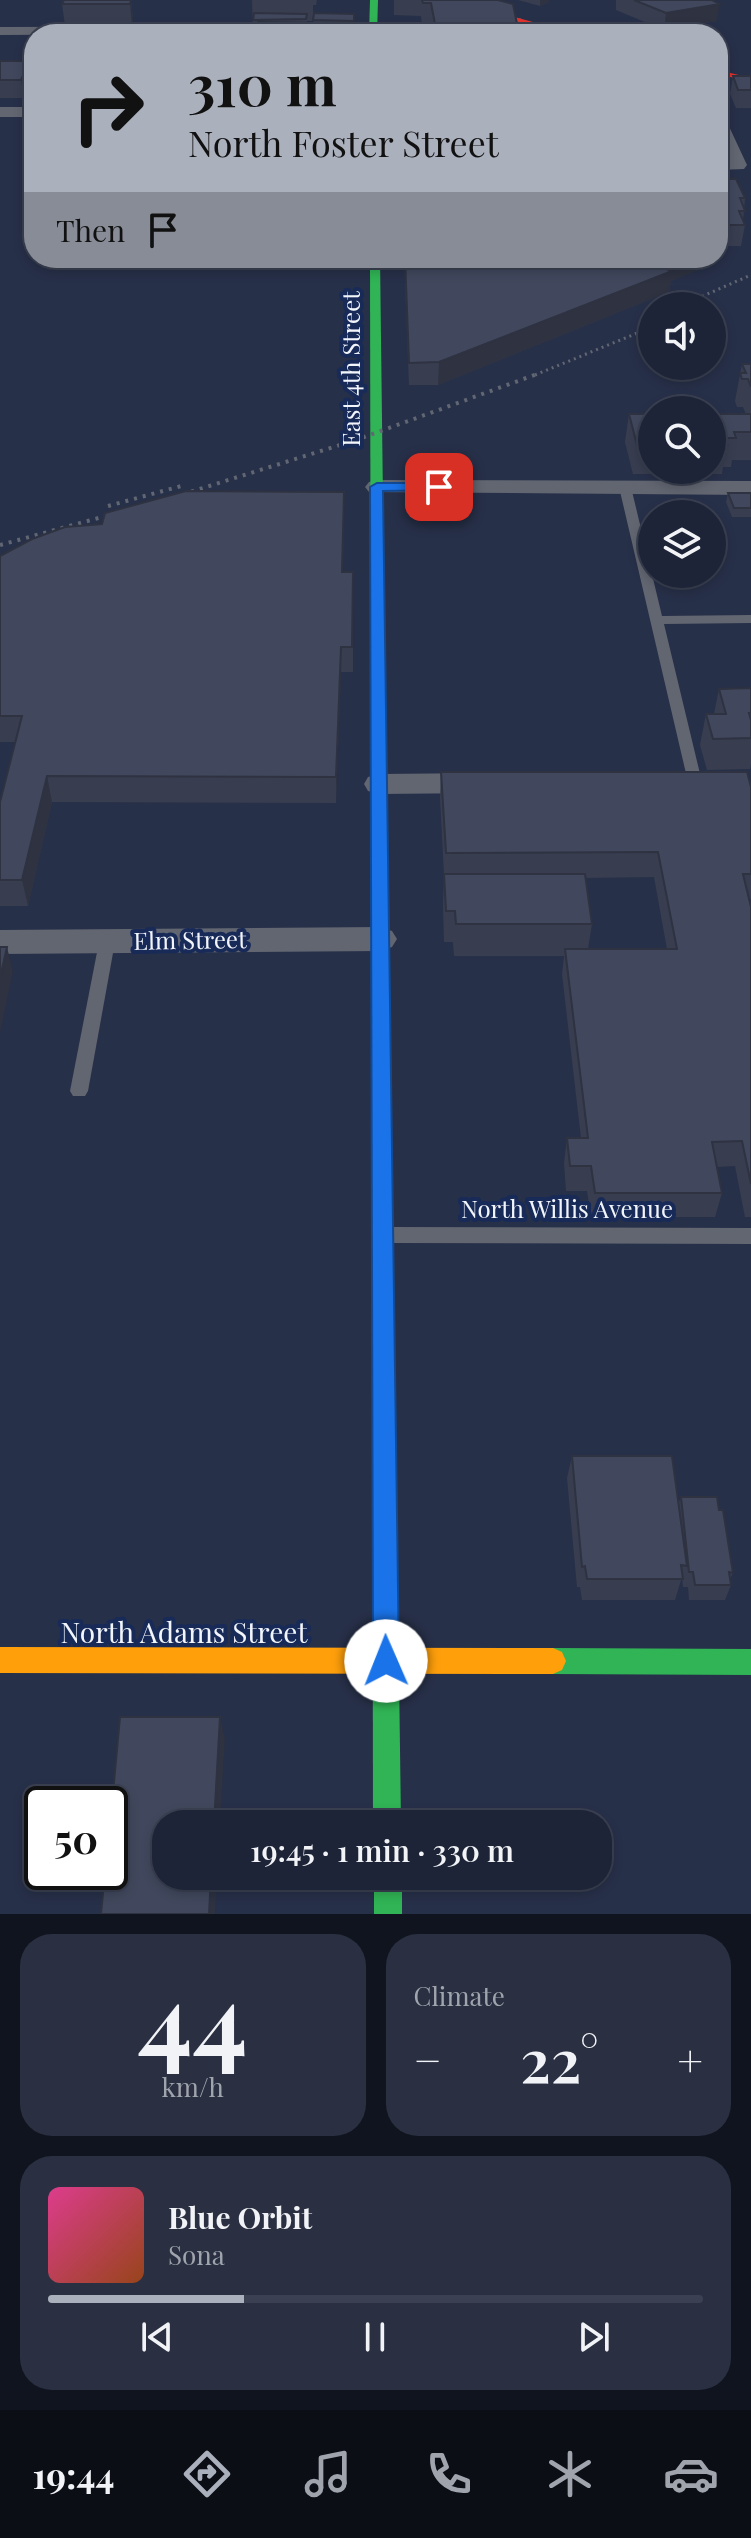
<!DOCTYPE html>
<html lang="en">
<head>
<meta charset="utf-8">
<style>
	:root { --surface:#1d2437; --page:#2a3042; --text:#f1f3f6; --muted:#a0a4ad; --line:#3b4152; --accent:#abb0bd }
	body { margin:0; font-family:"Playfair Display",serif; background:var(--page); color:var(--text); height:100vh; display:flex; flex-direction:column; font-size:30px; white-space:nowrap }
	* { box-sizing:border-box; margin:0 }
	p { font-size:26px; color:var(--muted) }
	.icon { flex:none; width:44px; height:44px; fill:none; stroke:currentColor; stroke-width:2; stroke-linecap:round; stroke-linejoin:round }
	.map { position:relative; height:1914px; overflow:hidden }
	.panel { display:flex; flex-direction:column; gap:20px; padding:20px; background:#10141e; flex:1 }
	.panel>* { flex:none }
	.banner { position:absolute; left:24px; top:24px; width:704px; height:244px; border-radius:32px; box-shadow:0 4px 12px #0003,0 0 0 2px var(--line); background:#abb0bd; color:#111; overflow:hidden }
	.controls { position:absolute; left:638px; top:292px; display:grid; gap:16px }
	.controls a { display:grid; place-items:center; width:88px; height:88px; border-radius:50%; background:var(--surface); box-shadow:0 4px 12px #0003,0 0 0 2px var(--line); font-size:40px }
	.speed { position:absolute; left:24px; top:1786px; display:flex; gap:16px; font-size:40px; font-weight:700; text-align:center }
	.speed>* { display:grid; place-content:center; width:104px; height:104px; border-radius:50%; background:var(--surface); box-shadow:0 4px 12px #0003,0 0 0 2px var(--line); line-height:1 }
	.speed .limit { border:4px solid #111; border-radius:12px; background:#fff; color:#111 }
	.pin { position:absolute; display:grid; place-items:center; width:68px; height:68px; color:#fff; margin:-34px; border-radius:16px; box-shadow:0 4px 12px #0006 }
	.me { position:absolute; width:88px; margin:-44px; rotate:359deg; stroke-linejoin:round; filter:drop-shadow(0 0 6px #0008) }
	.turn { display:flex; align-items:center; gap:28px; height:168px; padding:0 32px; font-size:36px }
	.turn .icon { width:104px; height:104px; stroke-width:2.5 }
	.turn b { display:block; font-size:56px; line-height:68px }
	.then { display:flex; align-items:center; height:76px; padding:0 32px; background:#0003; gap:16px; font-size:30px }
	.big { font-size:60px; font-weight:600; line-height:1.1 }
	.panel .widget { flex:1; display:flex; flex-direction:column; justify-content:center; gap:12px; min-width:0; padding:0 28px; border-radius:32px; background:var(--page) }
	.panel .dial { align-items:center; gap:0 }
	.dial b { font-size:104px; line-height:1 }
	.song { display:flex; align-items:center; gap:24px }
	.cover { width:96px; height:96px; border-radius:12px; background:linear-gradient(135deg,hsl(330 70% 55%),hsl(20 70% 35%)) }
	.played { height:8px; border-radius:4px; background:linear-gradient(90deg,var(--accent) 30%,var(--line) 30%) }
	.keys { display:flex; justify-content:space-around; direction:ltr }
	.heat { display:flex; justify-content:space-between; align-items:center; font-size:44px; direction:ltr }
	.panel .tiles { flex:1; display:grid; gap:20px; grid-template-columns:1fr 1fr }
	.widget:last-child { grid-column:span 2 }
	.trip { position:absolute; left:152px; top:1810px; width:460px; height:80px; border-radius:32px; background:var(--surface); box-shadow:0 4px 12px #0003,0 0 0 2px var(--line); font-weight:600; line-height:80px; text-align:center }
	.dock { display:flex; height:128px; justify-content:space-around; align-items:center; background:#0c0e16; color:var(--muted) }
	.dock .icon { width:56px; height:56px }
	.dock .active { color:var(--accent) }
	.dock b { font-size:36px; color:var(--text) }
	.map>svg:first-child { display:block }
</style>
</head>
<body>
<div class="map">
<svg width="751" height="1914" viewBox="0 0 751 1914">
	<rect width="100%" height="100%" fill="#273049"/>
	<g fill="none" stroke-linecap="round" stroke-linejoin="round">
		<g fill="#626671" fill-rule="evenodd">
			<path d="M520 18 523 20 527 34H521L517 20Z"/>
			<rect x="0" y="65" width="34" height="4"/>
			<path d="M621 485 631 487 662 616 751 615V623L664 624 702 782 695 787 688 782 619 487Z"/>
			<path d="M107 936 115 942 88 1091 85 1096H73L70 1091 99 942Z"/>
			<path d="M389 1227 751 1228V1244L389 1243 382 1241 380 1235 382 1229Z"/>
		</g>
		<g fill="#626671" fill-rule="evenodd">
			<path d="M373 26 378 27V33L0 35V27Z"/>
			<rect x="0" y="107" width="34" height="10"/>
			<path d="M718 115 726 120 747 165 744 169 718 170V160H727L718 139Z"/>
			<path d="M377 480 751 481V495L369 492 365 487 369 482Z"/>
			<path d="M487 773 498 776 502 783 498 790 487 793 379 794 368 791 364 784 368 777 379 774Z"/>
			<path d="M380 927 392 931 397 939 392 947 380 951 0 954V930Z"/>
		</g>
		<g fill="#30b455" fill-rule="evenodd">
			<path d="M370 0H378L377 34H369Z"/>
			<path d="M370 258H380L387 824 379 829 371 824Z"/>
			<path d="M382 1140 389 1142 392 1148 401 1824H373L372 1148 375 1142Z"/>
			<path d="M553 1648 751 1649V1675L553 1674 544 1670 540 1661 544 1652Z"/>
			<rect x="374" y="1876" width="28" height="38"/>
		</g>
		<path fill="#ff9f0a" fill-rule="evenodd" d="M0 1647 553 1648 562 1652 566 1661 562 1670 553 1674 0 1673Z"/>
		<g fill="#e5322d" fill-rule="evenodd">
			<path d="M440 0H452L577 34H564Z"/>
			<path d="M718 70 751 78V82L718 74Z"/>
			<path d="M379 819 387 824 392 1148 389 1154 382 1156 375 1154 372 1148 371 824Z"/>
		</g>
		<g stroke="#616673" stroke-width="3" stroke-dasharray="2 4" stroke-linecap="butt">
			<path d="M680 306 751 275"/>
			<path d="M535 375 652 327"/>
		</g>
		<g stroke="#616673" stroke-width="4" stroke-dasharray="3 6" stroke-linecap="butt">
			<path d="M174 497 356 440 540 373"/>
			<path d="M108 506 185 485"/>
			<path d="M0 545 124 511"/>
		</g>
	</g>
	<g fill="#383e50" fill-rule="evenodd">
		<path d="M131 0 133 20 132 25H65L62 4Z"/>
		<path d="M252 0H317L316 5H313V21H307V23H313L314 13 354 14 355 34H253Z"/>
		<path d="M394 0H498L517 24V34H432L430 24H422L421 16 394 15Z"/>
		<path d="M518 0H549V2L540 6Z"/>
		<path d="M616 0H712L717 21 664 30 616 10Z"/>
		<path d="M0 61 33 79 24 98H0Z"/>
		<path d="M733 76H751V108H736L730 94Z"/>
		<path d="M718 166 724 179 745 198 743 221 745 225 741 246H722L719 261 706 263 705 267 671 281 669 292 438 385H409L404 258H718Z"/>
		<path d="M742 364H751V460H732L731 467H723L722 474H633L625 442 629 414H652V470H712V414H746L743 407H737L735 401Z"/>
		<path d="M344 492 343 572H353V672H341L336 803 52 802 28 906H0V802L16 742H0V556L102 524Z"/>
		<path d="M728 493H751V517H732L726 502Z"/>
		<path d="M751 688V764L750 769 707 770 700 745 706 714H714L719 689Z"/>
		<path d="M441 772 751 787V899L749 900 751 907V1217H745L735 1166 717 1167 722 1193 715 1217H591L587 1191H566L564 1163 567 1138H581L562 974 564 956H454L453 942H444L443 905 444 874 440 798ZM654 877 667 949H588L592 924 585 878Z"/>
		<path d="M572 1456 678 1504 681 1497 719 1510 733 1573 730 1579 731 1585 725 1600H689L688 1587H683L682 1577 675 1600H582L580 1587H577L567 1478Z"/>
	</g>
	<g fill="#2e3241">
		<path d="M131 0 133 20 132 25 130 4Z"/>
		<path d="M540 0H549V2L540 6Z"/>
		<path d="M720 4 717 21 664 30 666 13Z"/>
		<path d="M30 61 33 79 24 98 21 80Z"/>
		<path d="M723 240 719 261 706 263 705 267 671 281 669 292 438 385 439 362 678 258H718V241Z"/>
		<path d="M341 647V672L336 803V777Z"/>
		<path d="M47 776 52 802 28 906 22 880Z"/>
		<path d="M7 947 13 972 0 1033V978Z"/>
		<path d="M220 1717 225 1739 220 1824H214Z"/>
		<path d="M211 1876H217L215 1914H209Z"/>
	</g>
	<g fill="#41485d" stroke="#2e3241" stroke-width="2">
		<path d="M64 0H131L130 4H62Z"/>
		<path d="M422 0H498L513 4 517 24H435L431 3H423Z"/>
		<path d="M634 0H712L720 4 666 13Z"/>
		<path d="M254 13 307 14 306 19 253 20Z"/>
		<path d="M314 13 354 14V21L313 20Z"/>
		<path d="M258 22 313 23 312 32H256Z"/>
		<path d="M219 31H233L232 34H218Z"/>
		<path d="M0 61H30L21 80H0Z"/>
		<path d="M733 76H751V90H738Z"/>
		<path d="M718 166 724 179H736L745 198H740L745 211H739L745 225H718Z"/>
		<path d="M405 258H678L658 266 672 271 439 362 409 363Z"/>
		<path d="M742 364H751V387L748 379H742L740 373H746Z"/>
		<path d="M629 414H652V445H637Z"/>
		<path d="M712 414H751V432H734L736 438H724L727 445H712Z"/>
		<path d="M186 491 344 492 342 572H353L352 647H341L336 777 47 776 22 880H0V802L22 716H0V556L32 539 65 527 102 524 105 513Z"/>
		<path d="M728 493H751V508H734Z"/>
		<path d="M751 688V713H749L751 720V738L713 739 706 714H726L719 689Z"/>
		<path d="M441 772H747L751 787V874H743L751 907V1184L742 1141 712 1142 722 1193H595L591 1166H570L567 1138H588L565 949H677L658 852 446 853Z"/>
		<path d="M444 874H585L592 924H456L455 911H446Z"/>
		<path d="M0 947H7L0 978Z"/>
		<path d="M572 1456H672L687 1566 681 1565 683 1579H587L585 1566 582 1567Z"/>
		<path d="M681 1497H717L719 1510H723L733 1573 729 1572 731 1585H695L693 1572H689Z"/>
		<path d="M120 1717H220L214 1824H166V1876H211L209 1914H101L105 1872H110V1825Z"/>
	</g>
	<path fill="#1a73e8" stroke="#114b97" stroke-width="2" d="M439 483 444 484V490L383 491 399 1661 395 1671 386 1675 377 1671 373 1661 370 487 377 483Z"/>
	<g text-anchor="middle" stroke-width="8" stroke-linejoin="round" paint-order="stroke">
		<g font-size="24" fill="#f2f5fb" stroke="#182a58">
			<text transform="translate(352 369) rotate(-90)" y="8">East 4th Street</text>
			<text transform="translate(190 941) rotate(-1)" y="8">Elm Street</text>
			<text x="567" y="1218">North Willis Avenue</text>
		</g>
		<g font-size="28" fill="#f2f5fb" stroke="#182a58">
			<text x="184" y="1643">North Adams Street</text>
		</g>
	</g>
</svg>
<div class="controls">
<a><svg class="icon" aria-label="sound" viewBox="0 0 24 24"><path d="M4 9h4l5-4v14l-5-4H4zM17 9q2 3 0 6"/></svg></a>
<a><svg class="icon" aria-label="search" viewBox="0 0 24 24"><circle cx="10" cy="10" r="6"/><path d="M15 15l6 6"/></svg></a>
<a><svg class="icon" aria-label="layers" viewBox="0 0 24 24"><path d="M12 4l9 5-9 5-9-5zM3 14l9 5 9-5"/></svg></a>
</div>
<div class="speed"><div class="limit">50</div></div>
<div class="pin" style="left:439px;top:487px;background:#d93025"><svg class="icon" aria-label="arrive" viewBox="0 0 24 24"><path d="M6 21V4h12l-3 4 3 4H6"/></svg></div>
<svg class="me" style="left:386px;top:1661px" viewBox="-20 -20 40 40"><circle r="19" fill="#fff"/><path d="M0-13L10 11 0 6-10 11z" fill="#1a73e8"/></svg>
<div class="trip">19:45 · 1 min · 330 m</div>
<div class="banner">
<div class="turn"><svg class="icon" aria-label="right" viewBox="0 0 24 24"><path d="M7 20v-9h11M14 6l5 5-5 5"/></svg><div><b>310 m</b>North Foster Street</div></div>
<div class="then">Then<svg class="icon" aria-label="arrive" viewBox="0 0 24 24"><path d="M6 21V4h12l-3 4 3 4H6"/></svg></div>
</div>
</div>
<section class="panel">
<div class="tiles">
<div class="widget dial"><b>44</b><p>km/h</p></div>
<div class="widget"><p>Climate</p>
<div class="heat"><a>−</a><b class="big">22°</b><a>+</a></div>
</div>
<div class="widget">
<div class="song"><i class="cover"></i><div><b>Blue Orbit</b><p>Sona</p></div></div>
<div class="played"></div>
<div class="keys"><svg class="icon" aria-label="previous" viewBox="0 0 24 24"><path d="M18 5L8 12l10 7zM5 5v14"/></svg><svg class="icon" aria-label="pause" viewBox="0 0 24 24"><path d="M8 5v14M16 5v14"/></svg><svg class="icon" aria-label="next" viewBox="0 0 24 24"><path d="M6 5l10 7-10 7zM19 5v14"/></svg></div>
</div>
</div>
</section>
<nav class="dock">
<b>19:44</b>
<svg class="icon active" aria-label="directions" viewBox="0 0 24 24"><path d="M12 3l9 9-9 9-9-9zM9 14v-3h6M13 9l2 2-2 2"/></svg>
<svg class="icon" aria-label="music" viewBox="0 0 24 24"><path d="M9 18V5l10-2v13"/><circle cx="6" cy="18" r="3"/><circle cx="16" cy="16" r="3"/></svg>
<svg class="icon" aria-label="phone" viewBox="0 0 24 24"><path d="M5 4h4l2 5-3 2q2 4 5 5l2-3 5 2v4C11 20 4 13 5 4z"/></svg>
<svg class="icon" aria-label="climate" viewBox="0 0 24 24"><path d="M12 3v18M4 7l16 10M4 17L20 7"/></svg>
<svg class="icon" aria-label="car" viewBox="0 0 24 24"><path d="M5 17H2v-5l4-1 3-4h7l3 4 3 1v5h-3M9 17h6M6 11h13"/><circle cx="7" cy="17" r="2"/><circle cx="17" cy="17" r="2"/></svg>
</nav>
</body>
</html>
